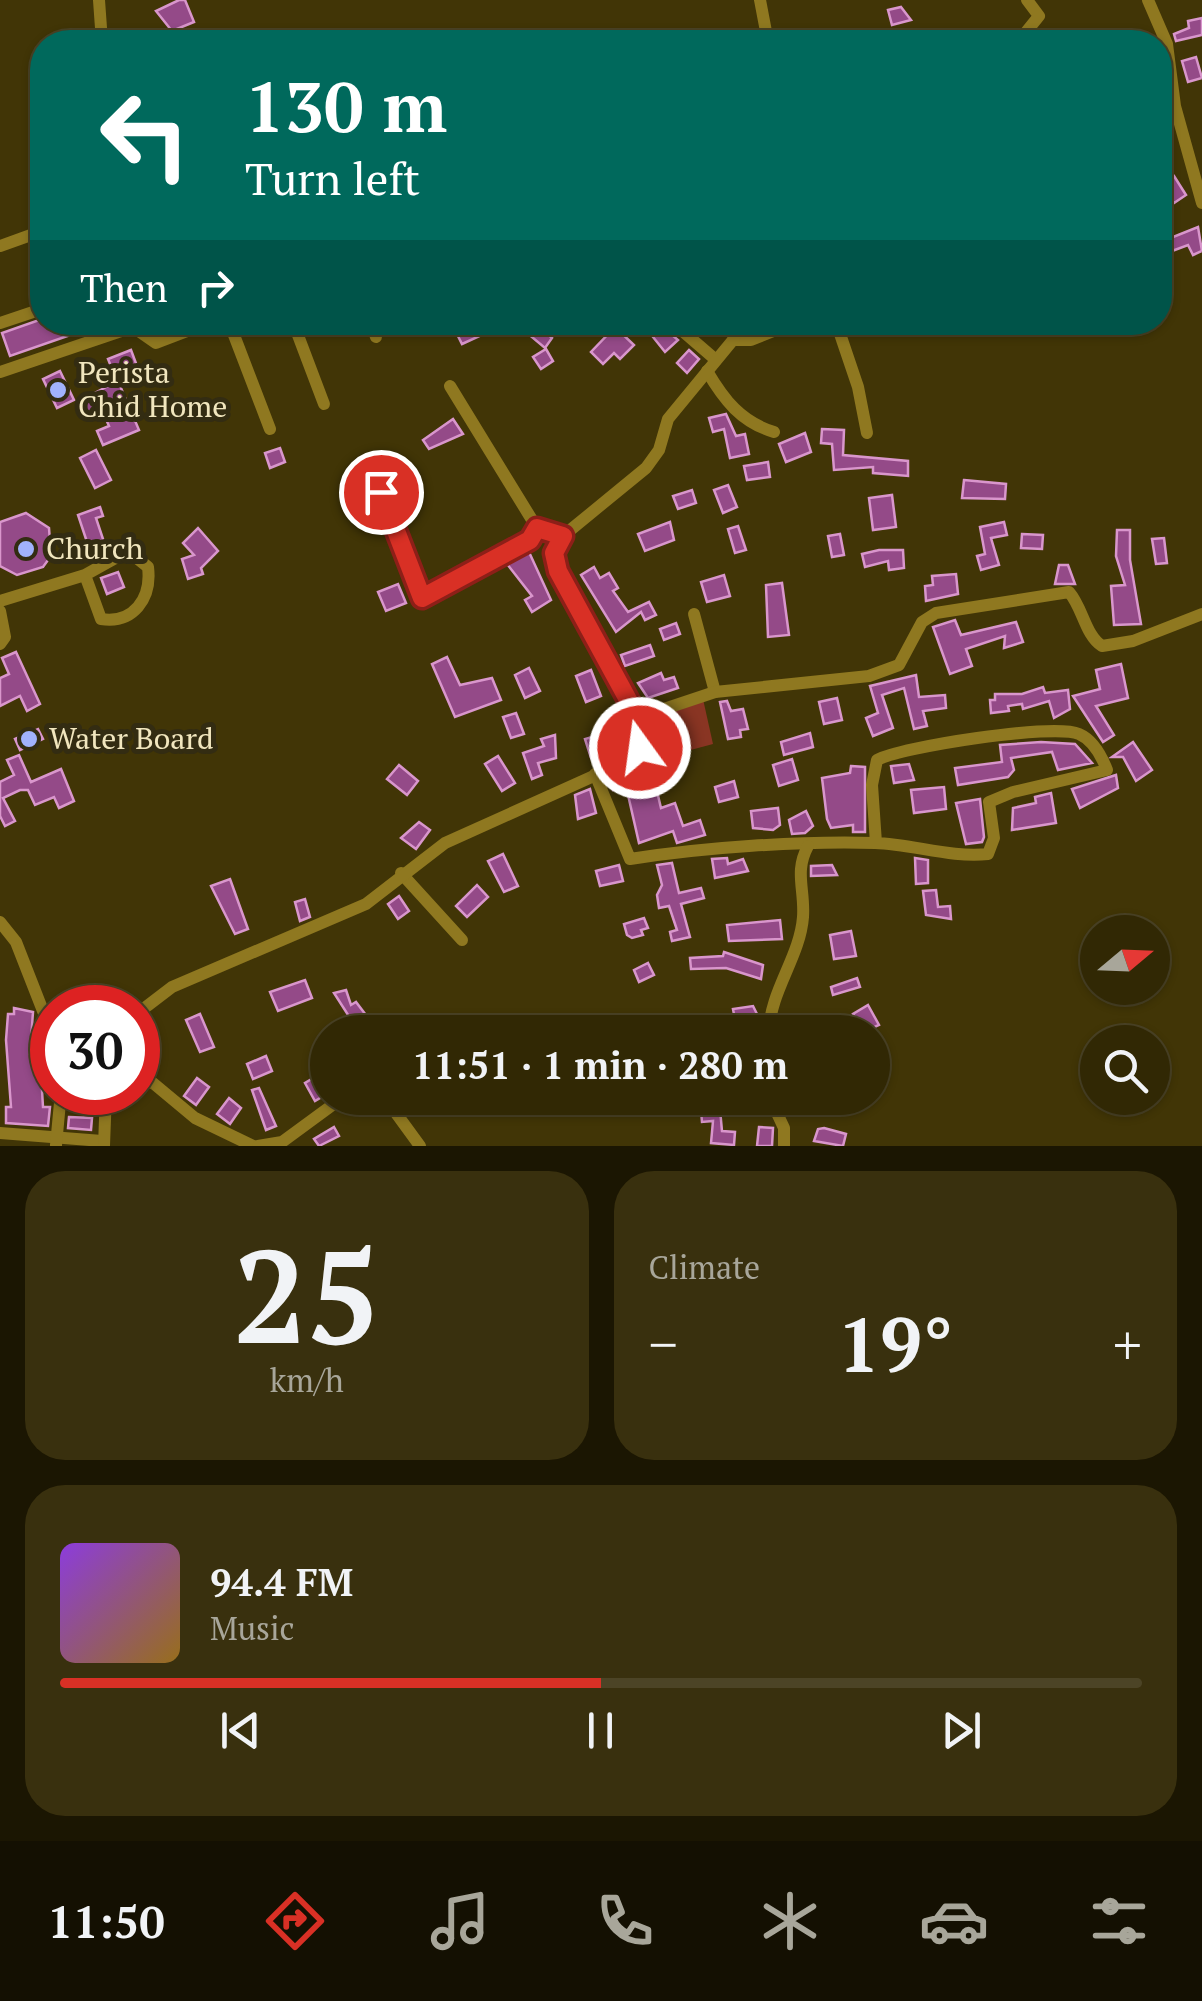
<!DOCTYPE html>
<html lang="en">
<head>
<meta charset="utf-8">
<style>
	:root { --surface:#312804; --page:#39300e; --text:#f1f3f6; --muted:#a8a69a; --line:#4c4426; --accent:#d93025 }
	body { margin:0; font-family:"PT Serif",serif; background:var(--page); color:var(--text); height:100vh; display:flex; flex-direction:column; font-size:38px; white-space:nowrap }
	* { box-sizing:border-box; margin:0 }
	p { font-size:32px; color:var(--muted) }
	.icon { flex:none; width:55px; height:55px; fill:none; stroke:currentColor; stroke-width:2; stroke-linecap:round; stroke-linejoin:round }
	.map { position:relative; height:1146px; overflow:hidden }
	.side { display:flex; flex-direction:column; gap:25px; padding:25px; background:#1b1602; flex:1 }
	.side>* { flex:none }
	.hud { position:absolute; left:30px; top:30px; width:1142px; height:305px; border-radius:40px; box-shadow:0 2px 8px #0004,0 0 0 2px var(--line); background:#00695c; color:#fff; overflow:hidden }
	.needle { width:65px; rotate:71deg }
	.tools { position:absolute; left:1080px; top:915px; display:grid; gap:20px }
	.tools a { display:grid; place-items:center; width:90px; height:90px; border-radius:50%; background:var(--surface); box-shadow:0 2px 8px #0004,0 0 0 2px var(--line); font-size:50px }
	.speed { position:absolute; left:30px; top:985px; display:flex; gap:20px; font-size:50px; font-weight:700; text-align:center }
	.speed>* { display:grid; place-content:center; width:130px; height:130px; border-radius:50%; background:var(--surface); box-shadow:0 2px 8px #0004,0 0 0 2px var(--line); line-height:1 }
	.speed .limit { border:15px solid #d22; background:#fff; color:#111 }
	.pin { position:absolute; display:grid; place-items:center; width:85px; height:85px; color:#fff; margin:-42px; border:5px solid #fff; border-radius:50%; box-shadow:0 2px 10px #0007 }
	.me { position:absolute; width:110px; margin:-55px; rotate:346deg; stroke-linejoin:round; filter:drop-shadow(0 0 8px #0008) }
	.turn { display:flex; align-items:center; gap:35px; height:210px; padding:0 50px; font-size:45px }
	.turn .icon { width:130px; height:130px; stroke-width:2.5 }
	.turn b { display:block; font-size:70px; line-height:85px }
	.then { display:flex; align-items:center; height:95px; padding:0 50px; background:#0003; gap:20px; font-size:38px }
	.big { font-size:75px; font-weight:700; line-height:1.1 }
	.side .tile { flex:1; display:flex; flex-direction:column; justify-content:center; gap:15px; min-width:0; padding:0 35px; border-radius:40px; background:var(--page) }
	.side .dial { align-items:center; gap:0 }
	.dial b { font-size:130px; line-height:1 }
	.song { display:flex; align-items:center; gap:30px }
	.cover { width:120px; height:120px; border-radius:15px; background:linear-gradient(135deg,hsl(270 70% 55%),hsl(40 70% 35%)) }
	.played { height:10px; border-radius:5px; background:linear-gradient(90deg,var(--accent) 50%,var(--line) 50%) }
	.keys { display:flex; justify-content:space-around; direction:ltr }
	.heat { display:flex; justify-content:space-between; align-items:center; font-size:55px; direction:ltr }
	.side .tiles { flex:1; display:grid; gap:25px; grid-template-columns:1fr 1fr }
	.tile:last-child { grid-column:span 2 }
	.trip { position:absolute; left:310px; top:1015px; width:580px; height:100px; border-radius:50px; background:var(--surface); box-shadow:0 2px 8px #0004,0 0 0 2px var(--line); font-weight:700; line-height:100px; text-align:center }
	.tabs { display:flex; height:160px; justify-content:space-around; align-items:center; background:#141002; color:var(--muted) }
	.tabs .icon { width:70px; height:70px }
	.tabs .on { color:var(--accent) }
	.tabs b { font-size:45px; color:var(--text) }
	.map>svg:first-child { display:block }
</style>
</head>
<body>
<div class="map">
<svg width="1202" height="1146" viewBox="0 0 1202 1146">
	<rect width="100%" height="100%" fill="#413506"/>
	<path fill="#8a3523" d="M703 699 713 744 672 755 644 751 643 719Z"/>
	<g fill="#944a88" stroke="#d996cc" stroke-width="2.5">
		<path d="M179 0H185L194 22 172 31 156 11Z"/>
		<path d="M901 7 911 20 892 25 888 10Z"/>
		<path d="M1202 18V35L1176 41 1174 34 1189 28 1188 21Z"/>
		<path d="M833 31 837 42H804V41Z"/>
		<path d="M1196 57 1202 78 1188 82 1182 61Z"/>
		<path d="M1174 176 1186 195 1174 203 1162 185Z"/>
		<path d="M1198 227 1202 251 1193 255 1188 245 1172 251 1168 239Z"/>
		<path d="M42 319V322L105 323 10 356 2 333Z"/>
		<path d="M461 322H476L482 335 462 344 453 326Z"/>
		<path d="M514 322H556L546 333 552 338 545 348Z"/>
		<path d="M615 327 634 345 620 359 614 353 603 364 591 352Z"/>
		<path d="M664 328 678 340 665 352 653 337Z"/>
		<path d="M546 349 553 361 541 369 533 357Z"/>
		<path d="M131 350 137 366 114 374 108 359Z"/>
		<path d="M689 350 699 359 687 373 677 363Z"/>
		<path d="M60 371 74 400 57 408 43 379Z"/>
		<path d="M118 381 139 430 103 445 97 431 109 426 101 408 87 414 81 400Z"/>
		<path d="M726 414 736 436 745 434 749 454 730 458 724 429 713 432 709 418Z"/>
		<path d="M453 419 463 434 429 449 423 440Z"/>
		<path d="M822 429 844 430 843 455 908 461V476L873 473V467L834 470 832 444 821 443Z"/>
		<path d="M805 433 811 452 786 462 779 444Z"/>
		<path d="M280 448 285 462 270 468 265 453Z"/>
		<path d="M96 450 111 480 95 488 80 458Z"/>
		<path d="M768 462 770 477 747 480 744 466Z"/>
		<circle cx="362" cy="482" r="12"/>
		<path d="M964 480 1006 484 1005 499 962 498Z"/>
		<path d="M728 485 737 507 723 513 714 490Z"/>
		<path d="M692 490 696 503 678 509 673 496Z"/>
		<path d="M892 495 896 527 873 530 869 498Z"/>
		<path d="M100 507 103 516 96 518 107 551 92 557 78 515Z"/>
		<path d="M26 513 49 528 51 556 43 567 17 575 0 566V522Z"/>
		<path d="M670 522 674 540 645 551 638 534Z"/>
		<path d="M1004 522 1007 535 991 538 999 565 981 570 977 556 985 554 980 527Z"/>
		<path d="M738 526 746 550 735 553 728 529Z"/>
		<path d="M198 528 218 551 201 568 203 574 188 579 182 559 194 555 183 543Z"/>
		<path d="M1117 530H1130V560L1141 624 1114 625 1111 586 1125 585 1116 556Z"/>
		<path d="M840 534 844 555 832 557 828 536Z"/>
		<path d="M1022 534 1043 535 1042 549 1021 548Z"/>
		<path d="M1164 538 1167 563 1156 564 1152 539Z"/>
		<path d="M879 550H903L904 568 889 570 888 561 865 567 862 554Z"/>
		<path d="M529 552 551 600 532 612 525 600 532 596 507 564Z"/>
		<path d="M1059 565H1068L1075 584H1055Z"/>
		<path d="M594 567 600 578 609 573 618 588 613 591 628 612 649 602 656 615 645 620 641 612 616 632 581 575Z"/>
		<path d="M118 572 124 587 107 594 101 578Z"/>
		<path d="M956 574 958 594 926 601 925 586 933 585 932 576Z"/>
		<path d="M724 575 730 596 707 602 701 582Z"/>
		<path d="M782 583 789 635 768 637 766 585Z"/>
		<path d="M398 584 406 603 386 611 378 592Z"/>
		<path d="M955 620 961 635 1016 622 1023 642 1004 648 1005 636 966 649 972 666 950 674 933 627Z"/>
		<path d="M676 623 680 634 664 640 660 629Z"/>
		<path d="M650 645 654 656 625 666 621 655Z"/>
		<path d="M16 652 40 704 27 711 20 696 0 706V678L9 674 2 658Z"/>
		<path d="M447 657 460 685 492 678 501 700 455 717 432 664Z"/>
		<path d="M1121 664 1128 698 1096 706 1114 735 1103 742 1073 696 1100 689 1096 670Z"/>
		<path d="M529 668 540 691 525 698 515 675Z"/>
		<path d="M591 670 601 696 586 702 576 676Z"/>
		<path d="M661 673 664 680 674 677 678 688 648 698 638 683Z"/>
		<path d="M916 675 919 697 945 695 946 708 923 711 927 726 914 729 904 688 882 695 893 728 873 736 866 718 878 713 870 686Z"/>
		<path d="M1043 687 1045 693 1068 690 1070 709 1054 718 1049 701 1023 709 1022 704 1008 706 1009 711 991 713 990 700H995V694H1022Z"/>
		<path d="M837 698 842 720 824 724 819 702Z"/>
		<path d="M727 701 731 711 743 709 748 729 740 730 741 737 728 739 720 702Z"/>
		<path d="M516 713 524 734 511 738 503 717Z"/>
		<path d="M38 729 43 739 20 750 15 739Z"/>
		<path d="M609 732 615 751 591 758 585 739Z"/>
		<path d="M810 733 813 747 784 755 781 742Z"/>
		<path d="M555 735 556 758 538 763 542 775 532 779 523 753 544 746 541 739Z"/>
		<path d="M1041 742 1075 744 1092 763 1058 770 1052 752 1011 758 1014 770 1008 777 958 785 955 768 1002 762 1000 745Z"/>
		<path d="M1133 742 1152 770 1136 781 1123 757H1112Z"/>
		<path d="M19 755 31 782 61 769 74 801 59 808 54 797 35 805 28 790H20L3 798 15 821 5 826 0 816V782L14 775 7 760Z"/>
		<path d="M498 756 515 783 502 791 485 764Z"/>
		<path d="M792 759 798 780 779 786 773 765Z"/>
		<path d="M650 762 661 808 675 803 683 826 700 820 705 835 677 843 673 831 639 843 626 786 613 790 609 780Z"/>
		<path d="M909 764 914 780 894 783 891 766Z"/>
		<path d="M399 765 418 781 407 795 387 779Z"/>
		<path d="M851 766 865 767V832H853V825L831 828 827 819 822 778 850 773Z"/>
		<path d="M1116 775 1118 788 1080 808 1072 789Z"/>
		<path d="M734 781 738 797 719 802 715 787Z"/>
		<path d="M944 787 946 809 914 813 911 790Z"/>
		<path d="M590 789 596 813 578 819 575 795Z"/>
		<path d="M1051 793 1056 823 1012 830 1013 808 1036 803 1035 797Z"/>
		<path d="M980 799 984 837 982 842 966 844 956 803Z"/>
		<path d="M778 808 780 825 773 830 753 828 751 811Z"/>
		<path d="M806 811 813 826 805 833 792 834 789 820Z"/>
		<path d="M419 822 430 830 416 849 401 838Z"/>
		<path d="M503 854 518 886 504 892 488 861Z"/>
		<path d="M727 858 728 864 743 859 748 871 715 878 712 859Z"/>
		<path d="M915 858 928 860V883L916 884Z"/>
		<path d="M672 863 679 893 701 888 704 898 681 904 690 937 672 941 670 932 677 930 669 906 659 908 657 895 662 885 657 865Z"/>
		<path d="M619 865 623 881 600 886 596 871Z"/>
		<path d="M832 865 837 875 811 876V866Z"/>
		<path d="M230 879 248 929 235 934 211 886Z"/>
		<path d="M477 885 488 897 467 917 456 906Z"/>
		<path d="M936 890 938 907 950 906 951 919 926 915 923 891Z"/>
		<path d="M399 896 409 911 398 919 388 904Z"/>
		<path d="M305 899 310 917 300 921 295 902Z"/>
		<path d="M644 918 648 928 641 930 643 935 632 938 627 935 624 924Z"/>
		<path d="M780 920 782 939 729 941 727 925Z"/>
		<path d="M851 931 856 956 834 959 830 935Z"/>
		<path d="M724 952 763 965 761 979 726 968 691 969 690 958 723 956Z"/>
		<path d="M648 963 654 975 639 982 634 970Z"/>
		<path d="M857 978 860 987 833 995 831 987Z"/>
		<path d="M305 980 312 998 278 1011 270 992Z"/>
		<path d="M346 990 351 1005 356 1002 372 1023 359 1032 334 993Z"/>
		<path d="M868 1005 879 1025 864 1032 853 1014Z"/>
		<path d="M753 1006 760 1020 736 1025 733 1009Z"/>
		<path d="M14 1008 33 1012 30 1054 52 1059V1087L42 1090 43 1107H50L48 1126 6 1123V1107H11L6 1040 8 1014H14Z"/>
		<path d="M200 1014 214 1047 200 1052 186 1020Z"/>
		<path d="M266 1056 272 1071 253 1079 247 1064Z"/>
		<path d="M315 1077 325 1095 315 1101 305 1083Z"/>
		<path d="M197 1078 209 1087 196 1105 184 1096Z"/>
		<path d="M259 1088 276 1126 266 1130 252 1090Z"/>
		<path d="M229 1098 241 1108 230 1124 217 1114Z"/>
		<path d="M700 1098H719L722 1131 735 1132 734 1145 711 1143 713 1121 702 1122Z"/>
		<path d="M69 1117 92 1118 91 1130 68 1128Z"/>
		<path d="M334 1127 339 1136 319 1146 314 1139Z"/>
		<path d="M759 1127 773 1128 772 1146H757Z"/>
		<path d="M824 1128 846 1134 843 1146 814 1141 818 1129Z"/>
	</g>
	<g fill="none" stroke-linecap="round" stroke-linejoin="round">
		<g stroke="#8f7820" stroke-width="12">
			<path d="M99 0 102 42"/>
			<path d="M760 0 768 42"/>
			<path d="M1148 0 1167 44 1175 106 1202 203"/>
			<path d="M1018 42 1039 16 1027 0"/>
			<path d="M0 246 42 231"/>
			<path d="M229 322 270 429"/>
			<path d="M293 322 324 404"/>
			<path d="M371 322 376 337"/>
			<path d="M672 322 716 360"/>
			<path d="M836 322 858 387 867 433"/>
			<path d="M0 323 42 309"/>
			<path d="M733 340H751L796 322"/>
			<path d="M707 371C724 400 741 422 774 432"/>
			<path d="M0 372 133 327 156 343 211 322"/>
			<path d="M450 386 537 528"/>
			<path d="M381 492 422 597 530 540 537 528"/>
			<path d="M0 601 85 575 128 551 148 567C152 599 133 624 101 619L85 575"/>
			<path d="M0 611 5 637 0 644"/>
			<path d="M694 614 715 692"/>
			<path d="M637 718 715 692 869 676 899 665 922 622 936 613 1069 592C1083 608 1085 635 1102 646L1133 641 1202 614"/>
			<path d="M595 774 630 859C706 847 798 841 875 843 913 844 950 858 988 854L994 838 989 802 1013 792 1107 770C1102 757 1093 740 1079 734 1054 723 900 747 877 760L872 785 876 843"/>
			<path d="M401 873 462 940"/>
			<path d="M0 922 16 942 52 1034"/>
			<path d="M138 1013 172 987 366 904 445 843 627 761 640 748 637 718 559 571 555 553 563 536 646 468 659 450 668 419 733 340 740 322"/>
			<path d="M769 1032C770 991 800 957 803 917 805 889 794 872 808 846"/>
			<path d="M138 1081 153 1083 195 1118 253 1146"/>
			<path d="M385 1098 420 1146"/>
			<path d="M770 1098 784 1128V1146"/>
			<path d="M0 1133 102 1141"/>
			<path d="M56 1145 61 1092"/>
			<path d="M104 1146 106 1092"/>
			<path d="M258 1146 282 1142 342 1098"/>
		</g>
	</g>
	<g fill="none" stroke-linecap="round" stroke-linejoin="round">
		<defs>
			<path id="route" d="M381 492 422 598 530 540 537 528 563 536 554 553 558 571 638 718 640 748"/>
		</defs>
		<use href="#route" stroke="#8d1f18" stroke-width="25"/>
		<use href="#route" stroke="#d93025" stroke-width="18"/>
	</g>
	<g fill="#a1b2fd" stroke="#332c12" stroke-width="4">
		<circle cx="58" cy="390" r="10"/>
		<circle cx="26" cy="549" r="10"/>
		<circle cx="29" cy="739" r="10"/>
	</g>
	<g text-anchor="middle" stroke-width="10" stroke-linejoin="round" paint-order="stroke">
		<g font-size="30" fill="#f1e6be" stroke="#332c12" text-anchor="start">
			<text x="78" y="383">Perista<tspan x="78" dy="34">Chid Home</tspan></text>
			<text x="46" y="559">Church</text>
			<text x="49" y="749">Water Board</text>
		</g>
	</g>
</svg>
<div class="tools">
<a><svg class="needle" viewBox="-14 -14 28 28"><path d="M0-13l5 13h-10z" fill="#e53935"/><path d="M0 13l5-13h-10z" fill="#a8a69a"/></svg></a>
<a><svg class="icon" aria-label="search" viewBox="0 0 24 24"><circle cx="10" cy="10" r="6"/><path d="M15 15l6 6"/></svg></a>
</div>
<div class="speed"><div class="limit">30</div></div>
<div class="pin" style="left:381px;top:492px;background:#d93025"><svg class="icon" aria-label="arrive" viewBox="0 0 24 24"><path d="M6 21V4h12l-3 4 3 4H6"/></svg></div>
<svg class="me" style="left:640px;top:748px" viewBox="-20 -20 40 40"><circle r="17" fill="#d93025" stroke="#fff" stroke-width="3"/><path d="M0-11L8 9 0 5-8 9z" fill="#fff"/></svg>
<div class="trip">11:51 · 1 min · 280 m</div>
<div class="hud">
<div class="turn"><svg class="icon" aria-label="left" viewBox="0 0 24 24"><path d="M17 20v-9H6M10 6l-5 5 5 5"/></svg><div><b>130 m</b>Turn left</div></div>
<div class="then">Then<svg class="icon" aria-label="right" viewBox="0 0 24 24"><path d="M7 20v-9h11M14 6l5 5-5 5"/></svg></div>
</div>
</div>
<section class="side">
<div class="tiles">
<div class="tile dial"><b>25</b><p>km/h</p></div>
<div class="tile"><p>Climate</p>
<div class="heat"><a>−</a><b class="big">19°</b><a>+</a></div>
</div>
<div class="tile">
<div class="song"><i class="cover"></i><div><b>94.4 FM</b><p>Music</p></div></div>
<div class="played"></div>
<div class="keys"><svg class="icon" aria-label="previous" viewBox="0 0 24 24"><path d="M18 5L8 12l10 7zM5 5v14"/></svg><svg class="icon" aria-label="pause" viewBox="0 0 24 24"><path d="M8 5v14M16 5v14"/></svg><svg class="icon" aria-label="next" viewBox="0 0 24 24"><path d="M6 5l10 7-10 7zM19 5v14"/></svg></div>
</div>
</div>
</section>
<nav class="tabs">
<b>11:50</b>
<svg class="icon on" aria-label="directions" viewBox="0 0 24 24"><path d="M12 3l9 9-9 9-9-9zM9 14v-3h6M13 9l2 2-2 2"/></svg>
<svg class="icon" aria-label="music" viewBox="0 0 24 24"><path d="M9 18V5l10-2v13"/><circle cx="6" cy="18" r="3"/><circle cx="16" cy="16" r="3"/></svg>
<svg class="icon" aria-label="phone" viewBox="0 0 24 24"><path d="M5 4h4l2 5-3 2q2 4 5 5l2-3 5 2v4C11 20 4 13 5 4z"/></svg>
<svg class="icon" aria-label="climate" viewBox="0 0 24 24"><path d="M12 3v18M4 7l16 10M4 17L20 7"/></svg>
<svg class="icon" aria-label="car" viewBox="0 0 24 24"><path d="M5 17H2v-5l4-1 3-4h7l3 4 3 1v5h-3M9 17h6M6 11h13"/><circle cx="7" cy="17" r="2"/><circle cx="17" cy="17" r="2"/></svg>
<svg class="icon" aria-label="filters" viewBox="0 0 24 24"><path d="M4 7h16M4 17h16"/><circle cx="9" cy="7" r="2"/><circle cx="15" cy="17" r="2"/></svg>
</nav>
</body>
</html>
